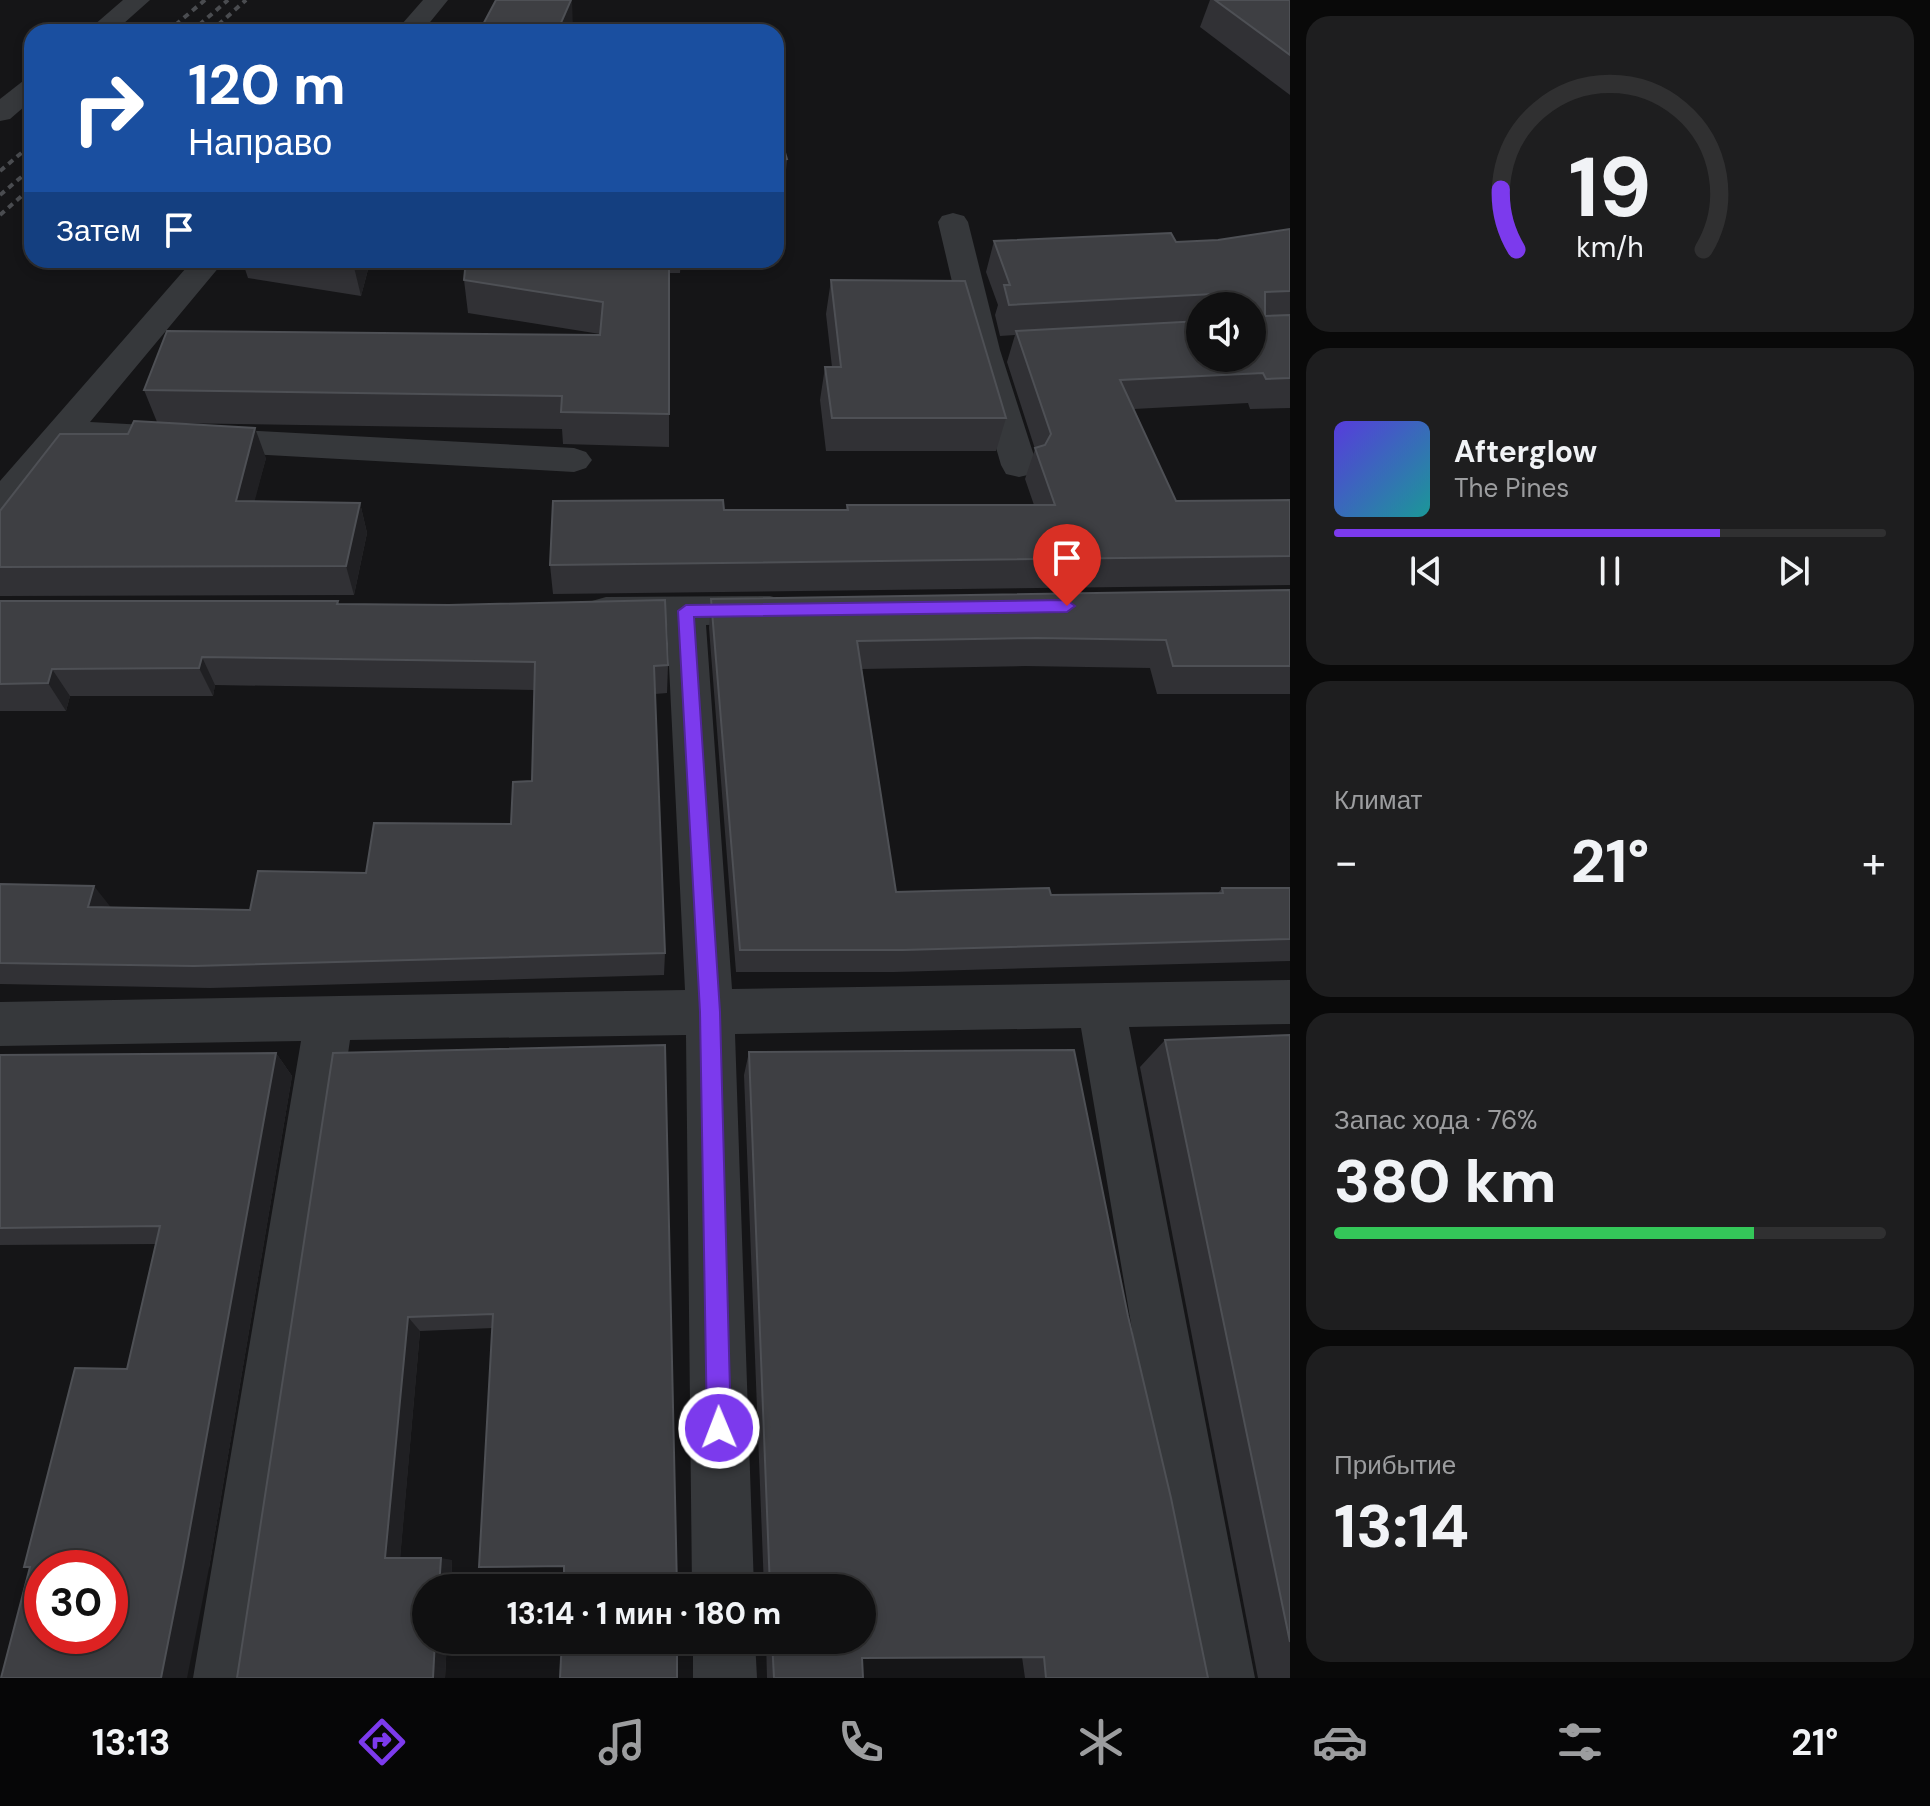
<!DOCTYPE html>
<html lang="ru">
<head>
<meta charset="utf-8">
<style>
	:root { --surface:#101011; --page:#1e1e1f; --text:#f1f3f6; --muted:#9c9d9f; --line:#303031; --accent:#7c3aed }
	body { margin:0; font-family:"DM Sans",sans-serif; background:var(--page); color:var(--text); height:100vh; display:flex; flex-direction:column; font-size:30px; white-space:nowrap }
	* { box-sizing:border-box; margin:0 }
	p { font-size:26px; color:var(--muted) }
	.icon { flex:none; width:44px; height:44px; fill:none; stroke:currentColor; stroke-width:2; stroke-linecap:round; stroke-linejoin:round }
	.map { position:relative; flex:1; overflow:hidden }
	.details { display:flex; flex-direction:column; gap:16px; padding:16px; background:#090909; width:640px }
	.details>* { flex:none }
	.hud { position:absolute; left:24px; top:24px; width:760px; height:244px; border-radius:24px; box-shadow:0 4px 12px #0003,0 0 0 2px var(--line); background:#1a4fa0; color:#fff; overflow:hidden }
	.tools { position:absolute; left:1186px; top:292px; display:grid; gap:16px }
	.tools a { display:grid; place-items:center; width:80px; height:80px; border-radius:50%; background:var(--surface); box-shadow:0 4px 12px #0003,0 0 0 2px var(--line); font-size:40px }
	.speed { position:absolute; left:24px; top:1550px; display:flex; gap:16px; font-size:40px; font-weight:700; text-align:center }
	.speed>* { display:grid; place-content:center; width:104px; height:104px; border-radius:50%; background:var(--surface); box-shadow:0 4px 12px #0003,0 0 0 2px var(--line); line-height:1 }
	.speed .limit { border:12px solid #d22; background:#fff; color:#111 }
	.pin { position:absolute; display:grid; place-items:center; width:68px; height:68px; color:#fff; margin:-82px -34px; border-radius:50% 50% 50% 0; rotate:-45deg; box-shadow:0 0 8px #0007 }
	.pin .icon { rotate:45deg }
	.me { position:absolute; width:88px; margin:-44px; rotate:359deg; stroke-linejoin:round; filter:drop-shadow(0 0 6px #0008) }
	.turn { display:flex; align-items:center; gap:28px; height:168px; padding:0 32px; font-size:36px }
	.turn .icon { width:104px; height:104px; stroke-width:2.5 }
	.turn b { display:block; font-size:56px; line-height:68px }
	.then { display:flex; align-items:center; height:76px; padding:0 32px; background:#0003; gap:16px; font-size:30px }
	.big { font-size:60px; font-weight:800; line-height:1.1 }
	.details .card { flex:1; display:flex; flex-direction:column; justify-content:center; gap:12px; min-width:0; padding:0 28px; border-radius:24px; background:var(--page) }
	.details .dial { align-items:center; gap:0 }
	.dial svg { height:208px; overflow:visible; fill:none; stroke:var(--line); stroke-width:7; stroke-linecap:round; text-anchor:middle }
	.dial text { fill:var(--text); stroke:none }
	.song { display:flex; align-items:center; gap:24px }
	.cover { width:96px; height:96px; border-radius:12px; background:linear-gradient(135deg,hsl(250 70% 55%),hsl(180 70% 35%)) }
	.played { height:8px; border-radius:4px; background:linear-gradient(90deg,var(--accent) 70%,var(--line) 70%) }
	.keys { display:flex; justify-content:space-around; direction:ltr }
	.heat { display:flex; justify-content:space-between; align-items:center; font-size:44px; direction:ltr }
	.charge { height:12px; border-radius:6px; background:linear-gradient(90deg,#34c759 76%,var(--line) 0) }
	.trip { position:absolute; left:412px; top:1574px; width:464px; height:80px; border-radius:40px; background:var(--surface); box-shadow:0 4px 12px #0003,0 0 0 2px var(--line); font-weight:800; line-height:80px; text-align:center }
	.tab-bar { display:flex; height:128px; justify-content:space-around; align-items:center; background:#060607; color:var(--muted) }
	.tab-bar .icon { width:56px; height:56px }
	.tab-bar .on { color:var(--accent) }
	.tab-bar b { font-size:36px; color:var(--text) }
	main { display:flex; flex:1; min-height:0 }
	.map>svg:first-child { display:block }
</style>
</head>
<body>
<main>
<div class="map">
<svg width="1290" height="1678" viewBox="0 0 1290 1678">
	<rect width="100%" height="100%" fill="#151517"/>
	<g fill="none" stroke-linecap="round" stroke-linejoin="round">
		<g fill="#36383b" fill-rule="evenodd">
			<path d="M123 0H150L114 32H86Z"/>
			<path d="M423 0H448L422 32H395Z"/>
			<path d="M32 79V100L10 119 0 121V99L23 81Z"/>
			<path d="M953 213 964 216 968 222 1000 350 1037 465 1032 474 1019 477 1006 474 1001 465 968 350 938 222 942 216Z"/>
			<path d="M193 260H225L90 422 574 448 586 452 592 460 586 468 574 472 71 444 13 514 0 518V481Z"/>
			<path d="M770 596 784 600 789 610 784 620 770 624 706 625 732 989 1290 980V1024L1129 1027 1255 1678H1191L1081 1028 735 1034 754 1588H692L686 1035 350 1040 257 1678H193L301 1041 0 1046V1002L685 990 667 625H606L592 621 587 611 592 601 606 597Z"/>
			<path d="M693 1640H755L757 1678H693Z"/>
		</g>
		<g stroke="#4a4c50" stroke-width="4" stroke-dasharray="6 5" stroke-linecap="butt">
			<path d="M167 32 205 0"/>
			<path d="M191 32 228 0"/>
			<path d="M210 32 246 0"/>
			<path d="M0 171 32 144"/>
			<path d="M0 195 32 168"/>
			<path d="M0 215 32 187"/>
		</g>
	</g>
	<g fill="#313135" fill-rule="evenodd">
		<path d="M1210 0H1290V95L1200 27Z"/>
		<path d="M776 123 787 159 784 192 776 193Z"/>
		<path d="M1290 229V408L1250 409 1248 403 1134 409 1176 501 1290 500V585L553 594 550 565 724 510H846L847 505H1034L1025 479 1035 449 1007 362 1015 335 1000 336 995 315 998 305 986 272 994 241 1176 242 1218 240ZM1200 306H1252L1200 358Z"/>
		<path d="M242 260H681L680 273H669V447L563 444 562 429 166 423 266 458 254 501 360 503 367 533 354 595 0 596V511L128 434 157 422 144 390 600 334 468 313 464 280 466 264 370 262 361 296 248 278Z"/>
		<path d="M831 280 1006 418 996 451H826L820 400 825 367H832L826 314Z"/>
		<path d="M1290 590V694H1157L1150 668 1025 666 862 669 896 892 1051 895 1218 893 1222 888H1290V961L894 972H736L709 628 711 599Z"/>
		<path d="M0 601H338L339 604 668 665 667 693 655 694 665 953 664 975 210 988 0 984V884L111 907 250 910 366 873 511 824 532 781 534 690 215 685 213 696H70L66 711H0Z"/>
		<path d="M1290 1035V1678H1258L1140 1067 1165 1040Z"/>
		<path d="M665 1045 564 1567H479L493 1328 420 1331 400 1558 452 1560 451 1588H426L447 1640 445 1678H237L333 1053Z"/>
		<path d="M749 1052 1128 1316 1208 1678H1025L1022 1657 862 1658 863 1678H767L766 1640H862V1588H764L744 1075Z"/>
		<path d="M276 1053 292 1076 209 1568 127 1369 156 1244 0 1245V1055Z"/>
	</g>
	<g fill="#202023">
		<path d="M572 0 573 32H557Z"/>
		<path d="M354 260H369L370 262 361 296 353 263Z"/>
		<path d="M255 428 266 458 247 530 236 501Z"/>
		<path d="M360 503 367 533 354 595 346 566Z"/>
		<path d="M202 657 215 685 213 696 199 668Z"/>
		<path d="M52 669 70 696 66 711 48 683Z"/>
		<path d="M94 886 113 910 88 907Z"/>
		<path d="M276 1053 292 1076 209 1568 187 1678H161Z"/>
		<path d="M408 1317 420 1331 400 1560 385 1558Z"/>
		<path d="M441 1558 452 1560 451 1588H439Z"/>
		<path d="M435 1640H447L445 1678H433Z"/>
	</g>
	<g fill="#3e3f43" stroke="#4e5055" stroke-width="2" fill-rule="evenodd">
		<path d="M496 0H571L557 32H479Z"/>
		<path d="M1215 0H1290V55Z"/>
		<path d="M776 123 787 159 776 160Z"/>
		<path d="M1290 229V291L1265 292V316L1290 315V378L1266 379 1263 373 1120 380 1176 501 1290 500V556L550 565 553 501 723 500 724 510H848L847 505H1055L1035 448 1045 445 1051 434 1016 331 1200 321V358H1252V306H1217V297L1213 294 1009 305 1004 285H1010L994 241 1171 233 1176 242 1218 240Z"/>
		<path d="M334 260H354L353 263Z"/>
		<path d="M466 260H669V414L561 412 562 396 144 390 167 331 600 335 603 302 464 280Z"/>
		<path d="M831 280 965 281 1006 418H832L825 367H841Z"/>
		<path d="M134 421 255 428 236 501 360 503 346 566 0 567V511L60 434H128Z"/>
		<path d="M1290 590V666H1173L1166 640 1037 638 857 641 896 892 1049 888 1051 895 1223 893 1222 888H1290V939L903 950H740L711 599Z"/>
		<path d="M665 600 668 665 654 666 665 953 194 966 0 963V884L94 886 88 907 250 910 258 871 366 873 374 823 511 824 513 782 532 781 535 662 202 657 199 668 52 669 48 683 0 684V601H338L337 604 449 605Z"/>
		<path d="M1290 1035V1642L1165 1040Z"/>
		<path d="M665 1045 677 1588H564V1566L479 1567 493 1314 408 1317 385 1558H441L439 1588H426V1640H435L433 1678H237L333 1053Z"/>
		<path d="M1074 1050 1128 1316 1171 1498 1208 1678H1046L1044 1657 862 1658 863 1678H774L772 1640H862V1588H770L749 1052Z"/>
		<path d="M276 1053 183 1567 161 1678H1L30 1567H24L75 1368 127 1369 160 1226 0 1228V1055ZM42 1568H110V1636H42Z"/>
		<path d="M562 1640H677V1678H560Z"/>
	</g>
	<path fill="#7c3aed" stroke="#51269a" stroke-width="2" d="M1067 600 1075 606 1067 612 694 617 720 1012 731 1428 728 1436 719 1440 711 1436 707 1428 700 1012 678 611 686 605Z"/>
</svg>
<div class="tools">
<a><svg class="icon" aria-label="sound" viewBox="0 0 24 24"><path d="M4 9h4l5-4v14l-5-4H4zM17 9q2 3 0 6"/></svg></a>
</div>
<div class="speed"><div class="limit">30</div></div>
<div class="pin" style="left:1067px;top:606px;background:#d93025"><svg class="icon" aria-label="arrive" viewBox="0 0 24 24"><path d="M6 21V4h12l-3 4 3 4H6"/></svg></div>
<svg class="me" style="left:719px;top:1428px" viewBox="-20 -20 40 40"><circle r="17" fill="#7c3aed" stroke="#fff" stroke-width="3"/><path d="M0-11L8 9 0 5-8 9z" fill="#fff"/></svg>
<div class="trip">13:14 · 1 мин · 180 m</div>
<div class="hud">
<div class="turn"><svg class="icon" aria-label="right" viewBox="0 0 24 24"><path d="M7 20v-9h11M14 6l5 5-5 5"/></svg><div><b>120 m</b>Направо</div></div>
<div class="then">Затем<svg class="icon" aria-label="arrive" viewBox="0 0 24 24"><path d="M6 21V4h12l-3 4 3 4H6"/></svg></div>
</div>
</div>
<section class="details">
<div class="card dial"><svg viewBox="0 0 100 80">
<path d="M14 69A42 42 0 1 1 86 69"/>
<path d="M14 69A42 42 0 0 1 8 46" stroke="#7c3aed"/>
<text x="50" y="56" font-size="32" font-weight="700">19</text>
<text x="50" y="72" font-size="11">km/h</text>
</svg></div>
<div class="card">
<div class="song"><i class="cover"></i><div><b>Afterglow</b><p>The Pines</p></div></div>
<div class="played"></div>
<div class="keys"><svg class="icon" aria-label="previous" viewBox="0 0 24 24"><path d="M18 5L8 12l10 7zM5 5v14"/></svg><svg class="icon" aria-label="pause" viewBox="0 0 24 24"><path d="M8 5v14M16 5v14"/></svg><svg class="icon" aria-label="next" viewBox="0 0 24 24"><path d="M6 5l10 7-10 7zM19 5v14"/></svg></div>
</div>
<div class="card"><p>Климат</p>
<div class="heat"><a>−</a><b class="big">21°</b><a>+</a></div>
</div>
<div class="card"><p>Запас хода · 76%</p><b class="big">380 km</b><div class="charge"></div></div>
<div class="card"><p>Прибытие</p><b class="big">13:14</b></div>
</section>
</main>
<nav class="tab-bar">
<b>13:13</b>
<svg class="icon on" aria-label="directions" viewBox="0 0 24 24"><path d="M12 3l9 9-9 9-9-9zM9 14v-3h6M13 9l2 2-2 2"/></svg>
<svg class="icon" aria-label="music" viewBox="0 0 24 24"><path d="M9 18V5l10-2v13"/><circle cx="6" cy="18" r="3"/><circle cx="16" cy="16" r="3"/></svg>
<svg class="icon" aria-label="phone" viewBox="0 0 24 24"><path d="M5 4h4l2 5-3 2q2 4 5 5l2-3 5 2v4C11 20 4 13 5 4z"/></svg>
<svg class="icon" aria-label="climate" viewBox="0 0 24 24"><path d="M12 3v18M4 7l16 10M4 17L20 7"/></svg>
<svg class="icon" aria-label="car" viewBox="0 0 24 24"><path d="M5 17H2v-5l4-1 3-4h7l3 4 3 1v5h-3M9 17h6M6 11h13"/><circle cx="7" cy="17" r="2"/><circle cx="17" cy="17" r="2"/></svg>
<svg class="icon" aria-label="filters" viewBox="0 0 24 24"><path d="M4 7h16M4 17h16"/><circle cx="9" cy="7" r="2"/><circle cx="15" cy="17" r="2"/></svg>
<b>21°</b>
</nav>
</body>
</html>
